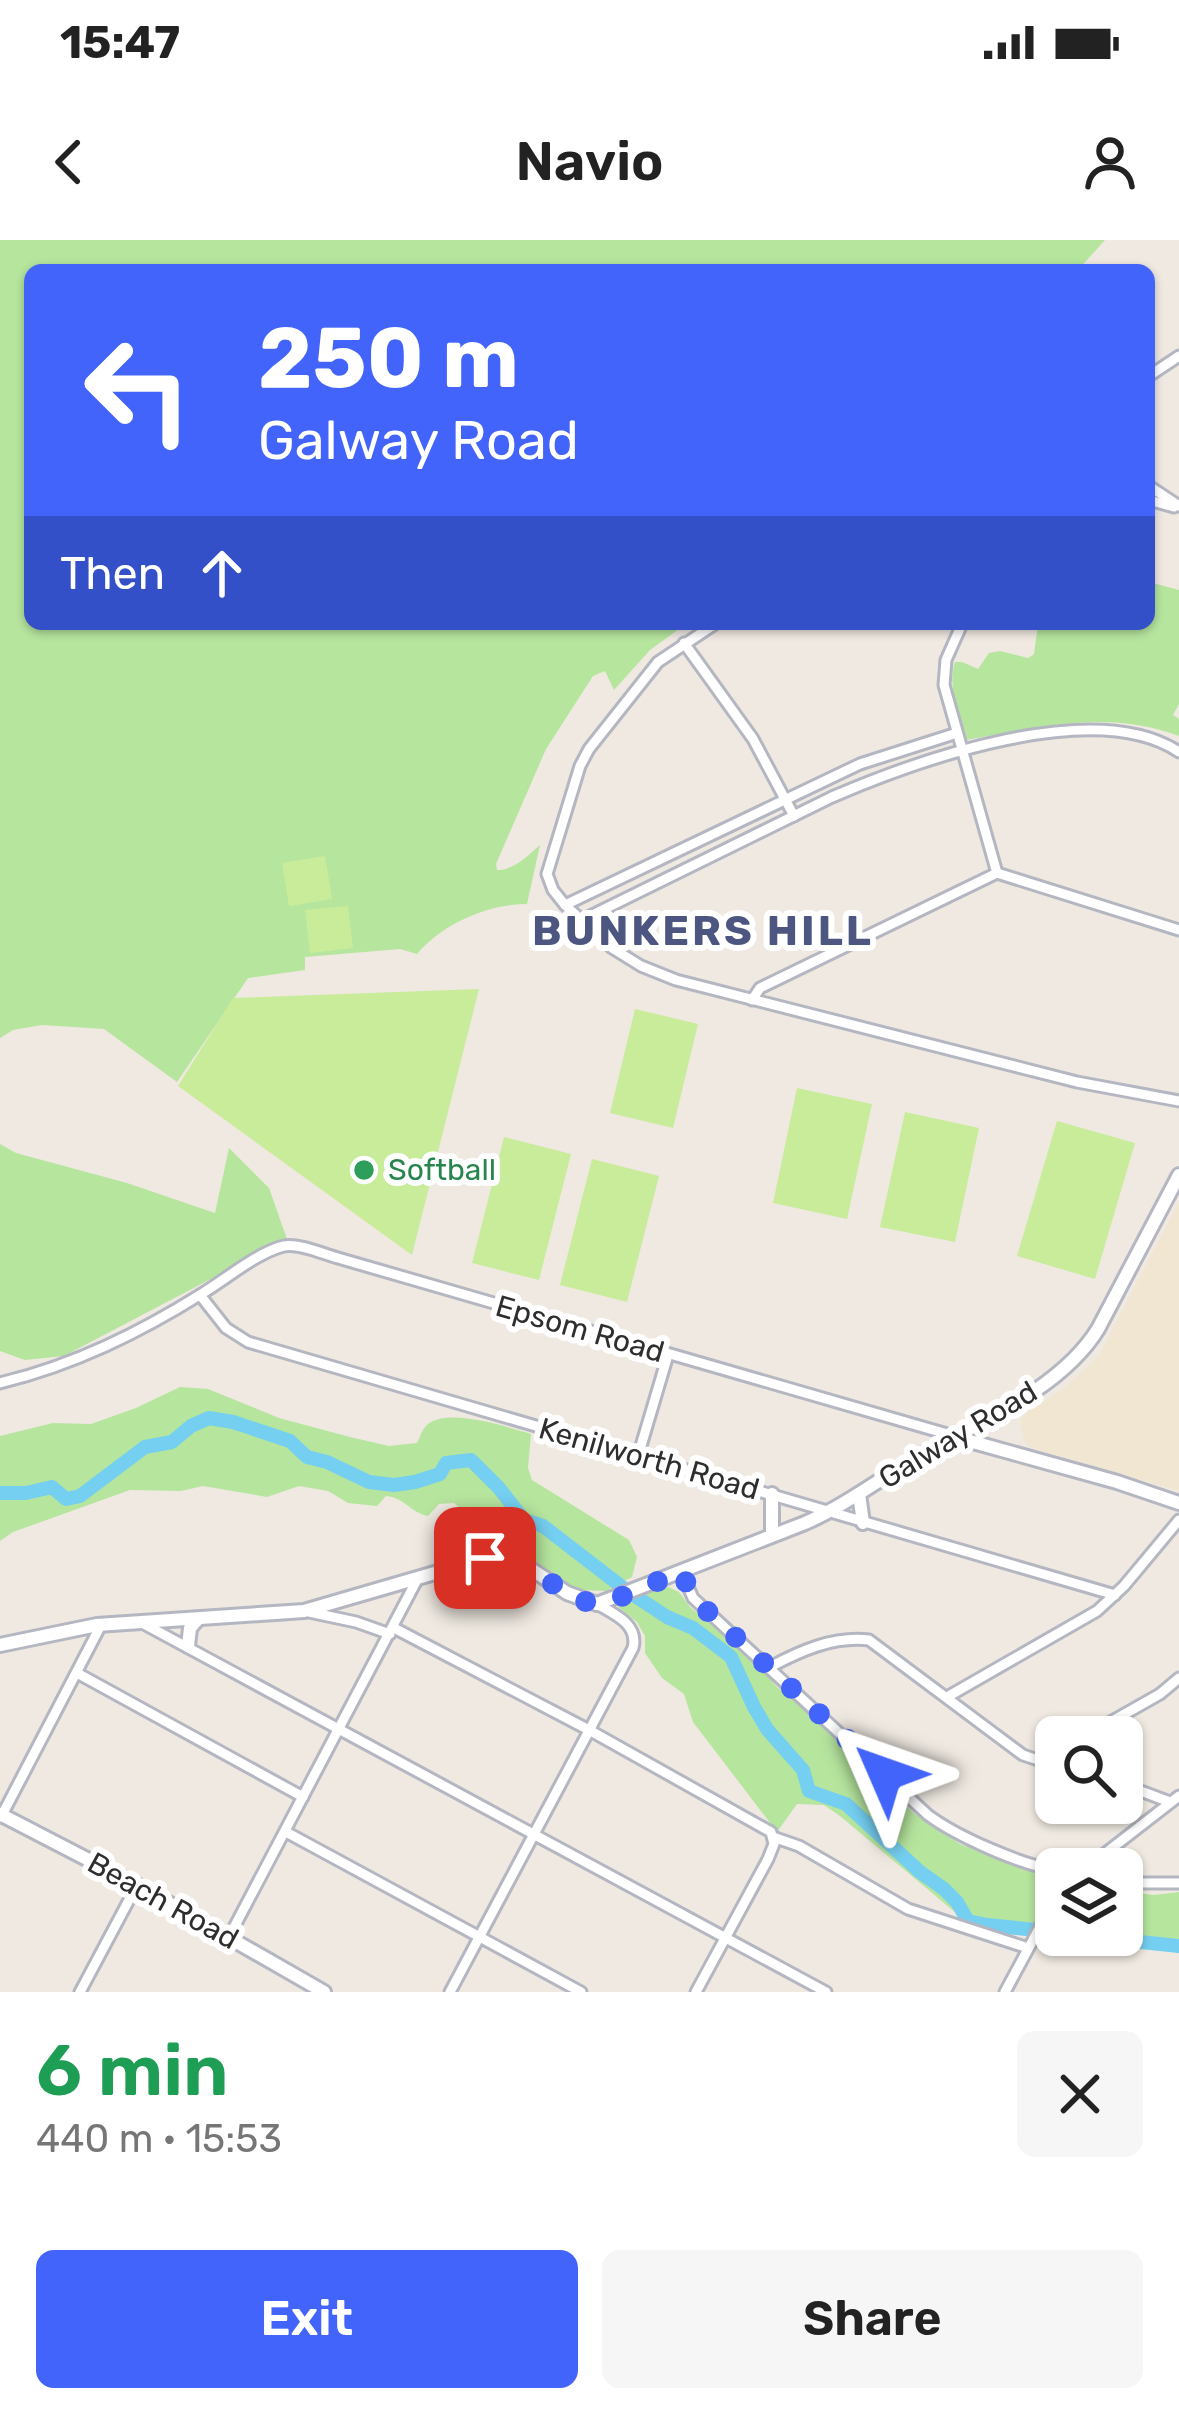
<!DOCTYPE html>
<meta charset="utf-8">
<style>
body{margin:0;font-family:Rubik,sans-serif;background:#f6f6f6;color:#222;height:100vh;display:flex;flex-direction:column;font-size:45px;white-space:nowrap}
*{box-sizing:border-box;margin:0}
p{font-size:39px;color:#767676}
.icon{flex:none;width:66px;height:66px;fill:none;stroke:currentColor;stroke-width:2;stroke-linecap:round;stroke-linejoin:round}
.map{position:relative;height:1752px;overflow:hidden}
.side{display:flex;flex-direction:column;background:#fff;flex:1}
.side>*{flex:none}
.top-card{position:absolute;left:24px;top:24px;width:1131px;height:366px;border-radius:18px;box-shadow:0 3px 9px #0004;background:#4264fb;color:#fff;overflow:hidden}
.controls{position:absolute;left:1035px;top:1476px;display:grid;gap:24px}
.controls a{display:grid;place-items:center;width:108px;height:108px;border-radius:18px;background:#fff;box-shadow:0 3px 9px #0004;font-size:60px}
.pin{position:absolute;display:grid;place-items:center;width:102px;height:102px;color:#fff;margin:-51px;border-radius:24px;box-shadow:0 6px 18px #0006}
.me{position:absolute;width:132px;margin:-66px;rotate:313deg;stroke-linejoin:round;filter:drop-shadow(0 0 9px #0008)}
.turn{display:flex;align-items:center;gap:42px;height:252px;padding:0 36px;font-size:54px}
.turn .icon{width:156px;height:156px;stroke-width:2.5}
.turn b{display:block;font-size:84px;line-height:102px}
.then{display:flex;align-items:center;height:114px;padding:0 36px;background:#0003;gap:24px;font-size:45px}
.round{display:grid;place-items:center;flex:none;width:126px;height:126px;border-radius:18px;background:#f6f6f6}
.headline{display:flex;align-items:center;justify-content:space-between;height:204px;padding:0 36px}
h1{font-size:72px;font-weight:600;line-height:90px;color:#1e9e55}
.primary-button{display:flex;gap:24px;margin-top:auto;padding:24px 36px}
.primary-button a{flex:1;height:138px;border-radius:18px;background:#4264fb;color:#fff;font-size:48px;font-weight:600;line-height:138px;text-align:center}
.primary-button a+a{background:#f6f6f6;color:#222}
.status{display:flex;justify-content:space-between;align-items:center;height:84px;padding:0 60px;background:#fff;direction:ltr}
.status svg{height:33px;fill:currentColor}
header{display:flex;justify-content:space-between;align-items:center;height:156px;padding:0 36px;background:#fff;font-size:54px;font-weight:600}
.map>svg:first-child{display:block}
.education{fill:#f0e6d1}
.green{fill:#b6e59e}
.pitch{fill:#c9ec9a}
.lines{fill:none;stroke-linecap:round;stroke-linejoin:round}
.river{stroke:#75cff0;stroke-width:14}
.street-casing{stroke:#b4b7c1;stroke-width:15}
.secondary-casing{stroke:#b4b7c1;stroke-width:18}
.street{stroke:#fff;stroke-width:9}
.secondary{stroke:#fff;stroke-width:12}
.route{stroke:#4264fb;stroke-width:21;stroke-dasharray:0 37.8}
.leisure-dot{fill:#2e9e5b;stroke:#fff;stroke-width:4.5}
.labels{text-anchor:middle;stroke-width:12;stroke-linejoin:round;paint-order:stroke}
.leisure-label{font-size:30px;fill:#27864d;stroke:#fff;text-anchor:start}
.street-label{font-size:30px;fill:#2e2e2e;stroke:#fff}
.district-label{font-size:42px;font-weight:bold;letter-spacing:3px;fill:#4d5680;stroke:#fff}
</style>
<div class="status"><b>15:47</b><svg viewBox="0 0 49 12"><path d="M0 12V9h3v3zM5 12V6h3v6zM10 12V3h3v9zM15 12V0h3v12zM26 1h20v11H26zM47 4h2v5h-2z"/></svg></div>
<header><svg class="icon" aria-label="back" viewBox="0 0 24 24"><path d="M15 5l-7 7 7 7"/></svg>Navio<svg class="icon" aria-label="person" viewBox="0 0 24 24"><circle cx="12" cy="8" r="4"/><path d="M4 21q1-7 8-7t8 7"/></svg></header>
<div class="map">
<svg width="1179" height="1752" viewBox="0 0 1179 1752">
<rect width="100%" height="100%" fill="#efe9e1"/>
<polygon class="education" points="1179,962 1179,1251 1029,1207 1023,1198 1021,1180 1026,1172 1063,1149 1099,1116"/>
<g class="green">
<path d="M0 0H1105L1078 30H30V384H686L650 410 614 450 605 431 593 436 546 509 496 624 497 630C515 630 527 616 540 605L527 664C487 664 442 684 417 714L400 709 305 717V730L248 738 177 842 104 789 42 785 13 790 0 798Z"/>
<path d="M1149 342 1179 350V464L1173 475 1179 479V496C1108 469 1038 487 966 500 959 474 947 448 955 422H962L978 429 989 413 1000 411 1028 418 1034 414 1038 384H1149Z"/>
<polygon points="0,904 16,913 127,943 215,973 229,908 269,948 287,999 64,1116 25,1120 0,1111"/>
<path d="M180 1147 208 1149 279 1178 350 1197 389 1206 417 1203C420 1197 422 1190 426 1186 445 1166 507 1187 531 1194L528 1228 532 1240 629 1300 637 1317 632 1337 606 1351 578 1350 472 1279 454 1263 439 1264 428 1276C409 1272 406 1258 386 1256L377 1266 348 1263 328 1251 299 1246 267 1257 203 1246 181 1251 130 1250 13 1292 0 1301V1196L53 1183 91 1184 136 1168Z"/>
<polygon points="668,1347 679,1352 690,1367 755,1422 776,1446 823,1485 865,1528 915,1574 960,1604 1056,1641 1055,1649 1029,1696 1001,1692 968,1683 840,1576 824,1565 797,1564 777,1592 693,1482 684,1454 662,1438 645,1413 645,1396 637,1382 618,1367 621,1360"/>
<polygon points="1122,1651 1154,1655 1179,1652 1179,1703 1111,1695 1122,1695"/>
</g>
<g class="pitch">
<polygon points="325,616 332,659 289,666 282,623"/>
<polygon points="348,666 353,708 310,713 305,670"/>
<polygon points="479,749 412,1015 178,846 233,758"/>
<polygon points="635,769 698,784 673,888 610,873"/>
<polygon points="797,848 872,864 847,979 773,963"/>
<polygon points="905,872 979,888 955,1002 880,987"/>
<polygon points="1057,881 1135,903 1095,1039 1017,1016"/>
<polygon points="504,897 571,914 539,1040 472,1023"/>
<polygon points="592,919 659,936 627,1062 560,1045"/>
</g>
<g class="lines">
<g class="river">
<polyline points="0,1253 26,1253 52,1247 66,1259 80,1256 145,1207 172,1202 191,1186 209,1178 233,1182 290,1201 307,1217 327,1222 369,1242 394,1245 415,1242 440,1234 446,1223 471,1220 499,1248 524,1280 543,1286 626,1350 667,1377 693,1388 731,1417 754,1467 767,1489 803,1530 809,1551 846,1564 920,1632 944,1649 957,1662 968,1681 987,1685 1056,1692"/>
<polyline points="1074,1695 1179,1706"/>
</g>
<defs>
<g id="street">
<polyline points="1149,136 1179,116"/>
<polyline points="1149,246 1179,266"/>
<polyline points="1149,260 1174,267"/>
<polyline points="715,384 658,422 589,509 580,526 547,634 553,650 565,665 612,708 641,726 676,740 1077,842 1179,861"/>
<polyline points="962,384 946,420 944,445 997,633"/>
<polyline points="684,403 753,499 794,576"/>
<polyline points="565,665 860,524 957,493"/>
<path d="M580 681 832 557C918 520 1095 456 1179 512"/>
<polyline points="752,760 760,748 997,633 1179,690"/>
<polyline points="200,1055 226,1088 248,1102 1115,1355"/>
<path d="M0 1143C74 1125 139 1093 203 1053 226 1039 258 1012 284 1006 299 1003 323 1014 338 1018L954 1196"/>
<polyline points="638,1216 668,1115"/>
<path d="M681 1331 693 1358 928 1575C956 1596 1021 1625 1056 1630"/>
<polyline points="309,1372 356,1382 390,1394"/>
<polyline points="144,1384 826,1752"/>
<polyline points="394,1388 589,1490 771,1592 774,1604 768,1619 696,1752"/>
<path d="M770 1427C800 1411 833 1396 869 1400L1023 1515 1056 1526"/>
<polyline points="77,1433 303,1557"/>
<polyline points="947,1457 1097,1371 1124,1346 1179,1280"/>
<polyline points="1084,1497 1160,1454 1179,1438"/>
<polyline points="1122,1544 1170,1562"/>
<polyline points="1,1577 101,1385"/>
<polyline points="286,1592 581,1752"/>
<polyline points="773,1597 799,1606 908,1669 1028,1708"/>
<polyline points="1085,1629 1179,1556"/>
<polyline points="1122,1643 1179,1643"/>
<polyline points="229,1697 418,1338"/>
<polyline points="80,1752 137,1645"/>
<path d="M450 1752 633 1408C639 1384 614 1374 597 1364"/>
<polyline points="1005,1752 1056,1657"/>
</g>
<g id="secondary">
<polyline points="955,1197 1117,1242 1179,1263"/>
<polyline points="772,1254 772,1295"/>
<polyline points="859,1254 863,1283"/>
<path d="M0 1405 97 1385 304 1371 500 1314 513 1317 567 1353 597 1364 805 1283C842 1267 874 1243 909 1222 971 1185 1059 1152 1098 1089L1179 935"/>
<polyline points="188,1406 190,1388 198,1379"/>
<polyline points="0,1574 137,1645 324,1752"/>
</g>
</defs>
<use href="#street" class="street-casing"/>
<use href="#secondary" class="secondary-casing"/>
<use href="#street" class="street"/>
<use href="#secondary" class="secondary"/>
</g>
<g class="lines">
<path class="route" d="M485 1318C528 1305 552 1359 594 1363 612 1364 662 1339 681 1331L693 1358 885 1534"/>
</g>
<circle class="leisure-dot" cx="364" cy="930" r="12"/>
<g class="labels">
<g class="leisure-label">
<text x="388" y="940">Softball</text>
</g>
<g class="street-label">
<text transform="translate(580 1089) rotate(16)" y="10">Epsom Road</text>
<text transform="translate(958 1195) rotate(-31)" y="10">Galway Road</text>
<text transform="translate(649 1219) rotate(16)" y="10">Kenilworth Road</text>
<text transform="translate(163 1661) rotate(29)" y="10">Beach Road</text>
</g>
<g class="district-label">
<text x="703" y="705">BUNKERS HILL</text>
</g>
</g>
</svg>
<div class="controls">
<a><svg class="icon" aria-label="search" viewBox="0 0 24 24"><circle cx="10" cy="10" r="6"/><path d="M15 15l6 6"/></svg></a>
<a><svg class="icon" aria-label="layers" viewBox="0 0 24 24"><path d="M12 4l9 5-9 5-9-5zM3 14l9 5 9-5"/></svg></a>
</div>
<div class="pin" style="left:485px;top:1318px;background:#d93025"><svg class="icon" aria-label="arrive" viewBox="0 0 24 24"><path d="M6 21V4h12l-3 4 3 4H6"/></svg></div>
<svg class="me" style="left:885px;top:1534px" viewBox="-20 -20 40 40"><path d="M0-17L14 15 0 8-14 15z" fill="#4264fb" stroke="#fff" stroke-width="4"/></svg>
<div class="top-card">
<div class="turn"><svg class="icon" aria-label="left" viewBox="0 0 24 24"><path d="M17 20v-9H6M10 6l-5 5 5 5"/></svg><div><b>250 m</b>Galway Road</div></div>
<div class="then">Then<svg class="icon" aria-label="ahead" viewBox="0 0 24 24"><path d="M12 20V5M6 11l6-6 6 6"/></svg></div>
</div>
</div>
<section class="side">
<div class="headline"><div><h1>6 min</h1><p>440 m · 15:53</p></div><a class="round"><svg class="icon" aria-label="close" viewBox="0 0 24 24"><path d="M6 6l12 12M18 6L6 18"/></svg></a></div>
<div class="primary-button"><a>Exit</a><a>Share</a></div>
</section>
